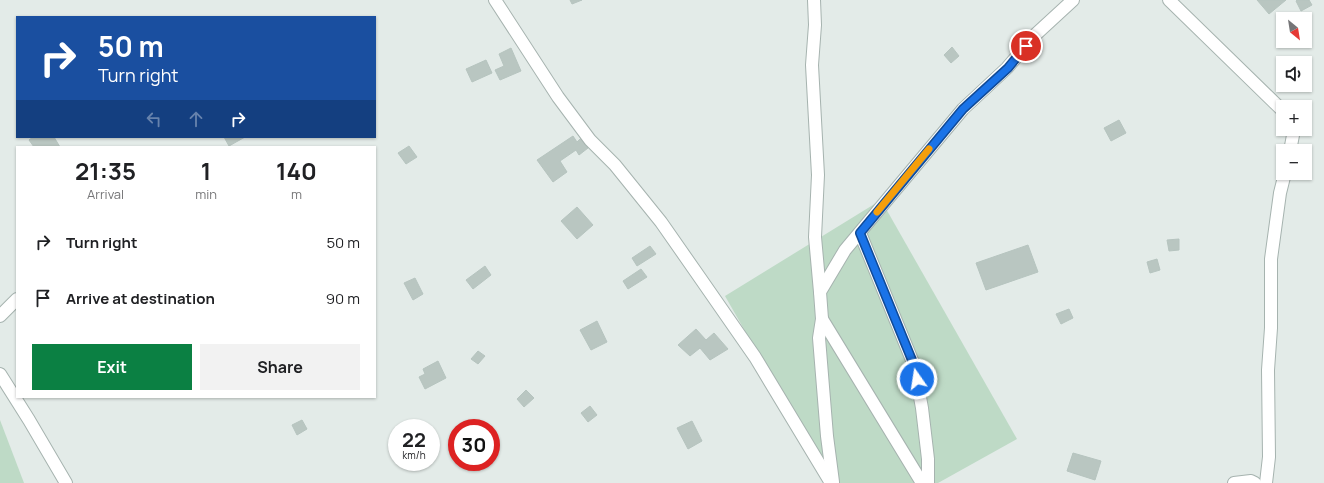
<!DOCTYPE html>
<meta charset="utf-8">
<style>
body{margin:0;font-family:Manrope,sans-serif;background:#f2f2f2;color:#202124;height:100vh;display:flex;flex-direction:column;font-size:15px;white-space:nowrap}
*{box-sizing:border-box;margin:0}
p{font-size:13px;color:#757577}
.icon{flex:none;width:22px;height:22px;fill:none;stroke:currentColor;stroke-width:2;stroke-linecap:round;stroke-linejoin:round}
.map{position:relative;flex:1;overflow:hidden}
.side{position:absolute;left:16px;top:146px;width:360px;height:252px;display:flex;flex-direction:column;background:#fff;border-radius:0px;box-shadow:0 1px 3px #0004}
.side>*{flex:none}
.hud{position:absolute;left:16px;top:16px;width:360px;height:122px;border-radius:0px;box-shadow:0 1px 3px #0004;background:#1a4fa0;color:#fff;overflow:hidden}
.needle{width:26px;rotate:150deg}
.buttons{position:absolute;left:1276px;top:12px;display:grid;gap:8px}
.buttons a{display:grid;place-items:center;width:36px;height:36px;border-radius:0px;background:#fff;box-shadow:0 1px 3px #0004;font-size:20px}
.speed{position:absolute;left:388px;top:419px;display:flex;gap:8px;font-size:20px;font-weight:700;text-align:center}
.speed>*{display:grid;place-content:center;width:52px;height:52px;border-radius:50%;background:#fff;box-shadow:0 1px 3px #0004;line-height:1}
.speed small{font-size:10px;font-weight:400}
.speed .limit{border:6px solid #d22;background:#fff;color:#111}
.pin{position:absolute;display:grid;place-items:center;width:34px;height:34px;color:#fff;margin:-17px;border:2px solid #fff;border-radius:50%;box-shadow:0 1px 4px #0007}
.me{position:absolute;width:44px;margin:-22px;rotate:347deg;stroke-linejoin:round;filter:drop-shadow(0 0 3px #0008)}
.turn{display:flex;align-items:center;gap:14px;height:84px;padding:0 16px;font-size:18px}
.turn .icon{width:52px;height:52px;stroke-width:2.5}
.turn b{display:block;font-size:28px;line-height:34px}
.lanes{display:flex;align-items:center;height:38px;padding:0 16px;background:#0003;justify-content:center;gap:20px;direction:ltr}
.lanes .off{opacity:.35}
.eta{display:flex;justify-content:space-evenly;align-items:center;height:68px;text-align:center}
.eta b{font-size:24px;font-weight:700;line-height:28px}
.button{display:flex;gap:8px;margin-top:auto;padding:8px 16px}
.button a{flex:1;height:46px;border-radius:0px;background:#0b8043;color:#fff;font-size:16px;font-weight:700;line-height:46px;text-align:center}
.button a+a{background:#f2f2f2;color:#202124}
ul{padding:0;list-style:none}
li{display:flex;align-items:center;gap:12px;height:56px;padding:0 16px}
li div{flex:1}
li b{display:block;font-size:15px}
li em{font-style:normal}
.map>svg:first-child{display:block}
.green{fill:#bedac6}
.building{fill:#b9c6c1;stroke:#b6c4bf}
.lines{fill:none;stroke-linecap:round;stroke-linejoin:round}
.minor-casing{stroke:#a6b3af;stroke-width:14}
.minor{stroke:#fff;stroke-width:12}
.route-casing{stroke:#114b97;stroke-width:10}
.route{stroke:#1a73e8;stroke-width:7}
.slow{stroke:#f59e0b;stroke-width:7}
</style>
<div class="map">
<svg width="1324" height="483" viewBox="0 0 1324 483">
<rect width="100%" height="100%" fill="#e3ebe8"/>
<g class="green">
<polygon points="881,200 1017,439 938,483 832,483 725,296"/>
<polygon points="0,420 24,483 0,483"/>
</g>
<g class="building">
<polygon points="570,0 582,0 572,4"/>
<polygon points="1257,0 1286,0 1269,14"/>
<polygon points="1297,0 1309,0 1312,5 1301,11 1296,1"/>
<polygon points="952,47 959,56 951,63 944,55"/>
<polygon points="511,48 521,71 500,80 495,70 504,66 499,54"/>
<polygon points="486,60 492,73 472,82 466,69"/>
<polygon points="1119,120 1126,133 1111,141 1104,128"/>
<polygon points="573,136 577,142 581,138 588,148 579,155 576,150 560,161 567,172 553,182 537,160"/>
<polygon points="33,137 54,137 60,147 34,147 29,140"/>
<polygon points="224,137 245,137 229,146"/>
<polygon points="409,146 417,157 406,164 398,153"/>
<polygon points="577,207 593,225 577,239 561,221"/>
<polygon points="1179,239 1179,250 1169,251 1167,240"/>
<polygon points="1028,245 1038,272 986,290 976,263"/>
<polygon points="650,246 656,254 637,266 632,258"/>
<polygon points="1157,259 1160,270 1150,273 1147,262"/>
<polygon points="485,266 491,275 473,289 466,280"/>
<polygon points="641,269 647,277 628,289 623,281"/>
<polygon points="415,278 423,294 413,300 404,283"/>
<polygon points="1069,309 1073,318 1061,324 1056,314"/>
<polygon points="597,321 607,342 591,350 580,330"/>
<polygon points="696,329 706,340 714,333 728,349 710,360 700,348 690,356 678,345"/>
<polygon points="478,351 485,356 478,364 471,359"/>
<polygon points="438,361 446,378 425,389 419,377 425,374 423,369"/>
<polygon points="526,390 534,398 524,407 517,399"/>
<polygon points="590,406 597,415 588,422 581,413"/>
<polygon points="302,420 307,429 297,435 292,425"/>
<polygon points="692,421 702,441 688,449 677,428"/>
<polygon points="1073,453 1101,461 1095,480 1067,471"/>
</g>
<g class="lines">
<defs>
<g id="minor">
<polyline points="495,0 558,97 590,140 615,165 661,222 698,275 755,357 831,483"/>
<polyline points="814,0 815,25 812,65 818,175 815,237 820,292"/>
<polyline points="1169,0 1283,111"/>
<polyline points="1290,151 1294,130 1293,129"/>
<polyline points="860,233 914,365 922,408 928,459 928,483"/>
<polyline points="0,316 17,299"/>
<polyline points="822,319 922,483"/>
<polyline points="0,374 29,420 66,483"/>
<polyline points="833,482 827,436 819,338 822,319 820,292 845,250 963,109 1007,68 1035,35 1073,0"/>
<polyline points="1234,483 1251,481 1255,483"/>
<polyline points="1266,483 1269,457 1268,370 1271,328 1271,259 1280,193 1285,173"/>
</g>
</defs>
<use href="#minor" class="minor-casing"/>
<use href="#minor" class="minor"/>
</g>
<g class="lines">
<defs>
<polyline id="route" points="917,379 914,365 860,233 963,109 1008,68 1026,46"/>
</defs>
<use href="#route" class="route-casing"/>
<use href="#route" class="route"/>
<polyline class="slow" points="877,212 929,149"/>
</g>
</svg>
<div class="buttons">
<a><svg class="needle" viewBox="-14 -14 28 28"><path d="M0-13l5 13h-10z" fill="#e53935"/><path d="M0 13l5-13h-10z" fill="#757577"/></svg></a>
<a><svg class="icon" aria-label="sound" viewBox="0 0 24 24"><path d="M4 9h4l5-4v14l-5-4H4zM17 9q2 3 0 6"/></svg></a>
<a>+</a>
<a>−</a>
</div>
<div class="speed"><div>22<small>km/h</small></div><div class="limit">30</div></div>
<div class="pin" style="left:1026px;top:46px;background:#d93025"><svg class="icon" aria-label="arrive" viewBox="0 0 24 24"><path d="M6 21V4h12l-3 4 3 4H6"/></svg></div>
<svg class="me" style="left:917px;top:379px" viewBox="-20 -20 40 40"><circle r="17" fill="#1a73e8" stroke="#fff" stroke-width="3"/><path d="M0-11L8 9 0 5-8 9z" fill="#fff"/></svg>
<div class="hud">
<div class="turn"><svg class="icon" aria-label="right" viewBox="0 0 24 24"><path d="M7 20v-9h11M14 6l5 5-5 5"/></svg><div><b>50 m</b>Turn right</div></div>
<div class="lanes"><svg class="icon off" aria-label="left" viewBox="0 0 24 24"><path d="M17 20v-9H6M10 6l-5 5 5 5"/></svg><svg class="icon off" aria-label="ahead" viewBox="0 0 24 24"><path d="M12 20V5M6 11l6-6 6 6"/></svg><svg class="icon" aria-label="right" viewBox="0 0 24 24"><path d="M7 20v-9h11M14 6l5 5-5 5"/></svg></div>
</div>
<section class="side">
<div class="eta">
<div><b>21:35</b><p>Arrival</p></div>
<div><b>1</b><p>min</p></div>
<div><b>140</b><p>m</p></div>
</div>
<ul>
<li><svg class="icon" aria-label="right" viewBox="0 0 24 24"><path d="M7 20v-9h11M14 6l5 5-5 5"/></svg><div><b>Turn right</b></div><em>50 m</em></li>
<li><svg class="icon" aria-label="arrive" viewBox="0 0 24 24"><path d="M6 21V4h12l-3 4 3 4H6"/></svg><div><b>Arrive at destination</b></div><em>90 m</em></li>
</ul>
<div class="button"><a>Exit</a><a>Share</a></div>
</section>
</div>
